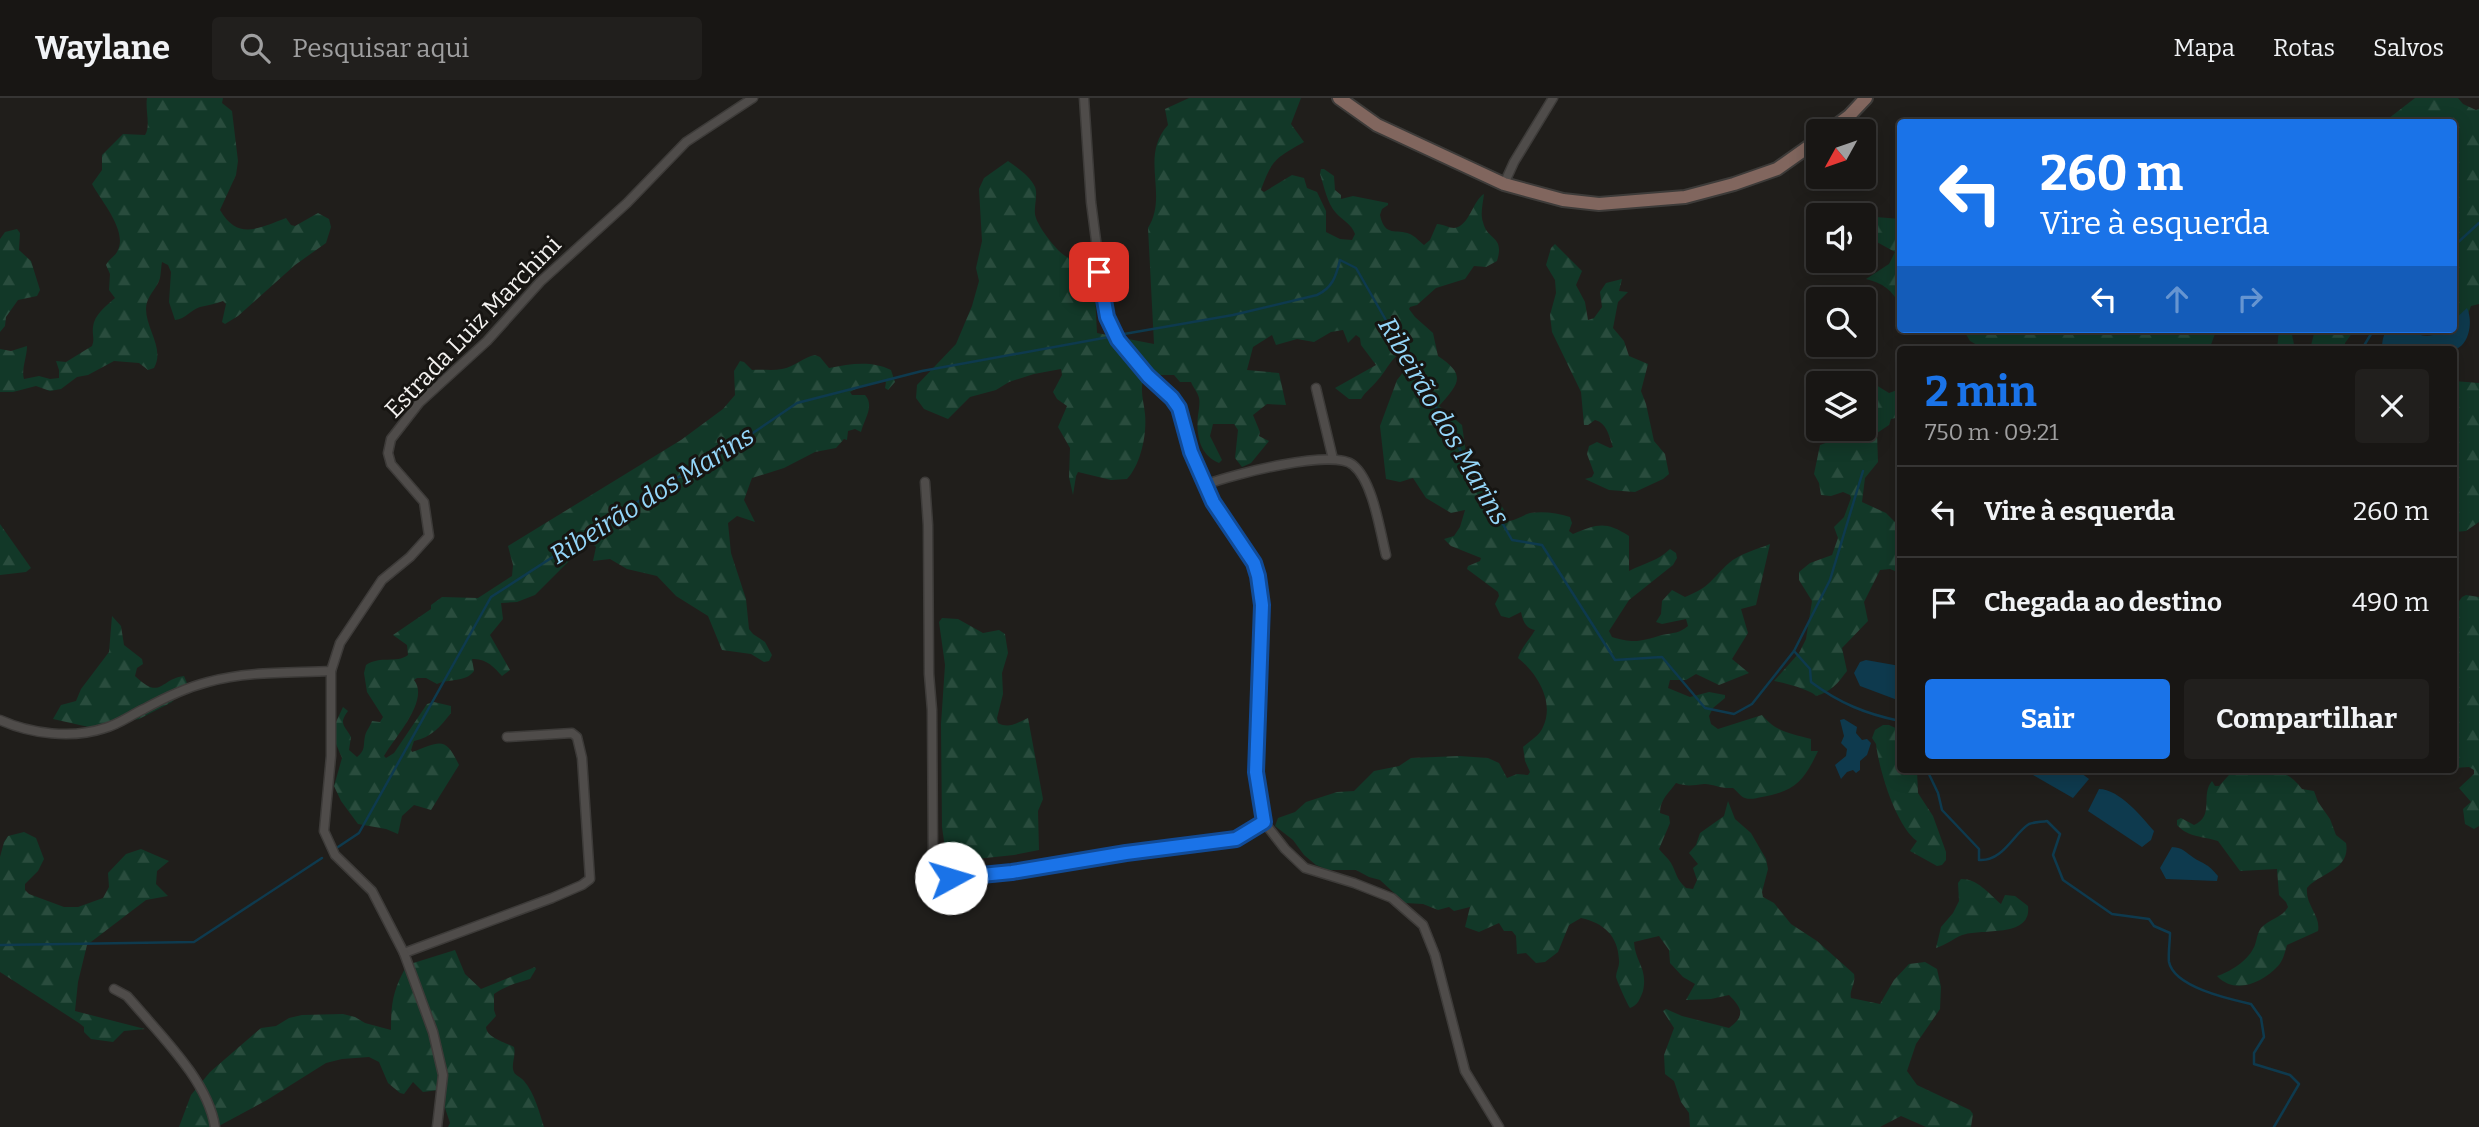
<!DOCTYPE html>
<html lang="pt">
<meta charset="utf-8">
<style>
body{margin:0;font-family:Bitter,serif;background:#211f1d;color:#f1f3f6;height:100vh;display:flex;flex-direction:column;font-size:26px;white-space:nowrap}
*{box-sizing:border-box;margin:0}
p{font-size:23px;color:#9f9fa0}
.icon{flex:none;width:38px;height:38px;fill:none;stroke:currentColor;stroke-width:2;stroke-linecap:round;stroke-linejoin:round}
.map{position:relative;flex:1;overflow:hidden}
.details{position:absolute;left:1897px;top:248px;width:560px;height:427px;display:flex;flex-direction:column;background:#181614;border-radius:7px;box-shadow:0 4px 18px #0003,0 0 0 2px #363534}
.details>*{flex:none}
.banner{position:absolute;left:1897px;top:21px;width:560px;height:214px;border-radius:7px;box-shadow:0 4px 18px #0003,0 0 0 2px #363534;background:#1a73e8;color:#fff;overflow:hidden}
.needle{width:46px;rotate:230deg}
.tools{position:absolute;left:1806px;top:21px;display:grid;gap:14px}
.tools a{display:grid;place-items:center;width:70px;height:70px;border-radius:7px;background:#181614;box-shadow:0 4px 18px #0003,0 0 0 2px #363534;font-size:35px}
.pin{position:absolute;display:grid;place-items:center;width:60px;height:60px;color:#fff;margin:-30px;border-radius:14px;box-shadow:0 4px 10px #0006}
.me{position:absolute;width:77px;margin:-38px;rotate:84deg;stroke-linejoin:round;filter:drop-shadow(0 0 5px #0008)}
.turn{display:flex;align-items:center;gap:24px;height:147px;padding:0 28px;font-size:32px}
.turn .icon{width:91px;height:91px;stroke-width:2.5}
.turn b{display:block;font-size:49px;line-height:60px}
.lanes{display:flex;align-items:center;height:66px;padding:0 28px;background:#0003;justify-content:center;gap:35px;direction:ltr}
.lanes .off{opacity:.35}
.round{display:grid;place-items:center;flex:none;width:74px;height:74px;border-radius:7px;background:#211f1d}
.overview{display:flex;align-items:center;justify-content:space-between;height:119px;padding:0 28px}
h1{font-size:42px;font-weight:700;line-height:52px;color:#1a73e8}
.button{display:flex;gap:14px;margin-top:auto;padding:14px 28px}
.button a{flex:1;height:80px;border-radius:7px;background:#1a73e8;color:#fff;font-size:28px;font-weight:700;line-height:80px;text-align:center}
.button a+a{background:#211f1d;color:#f1f3f6}
ul{padding:0;list-style:none}
li{display:flex;align-items:center;gap:21px;height:91px;padding:0 28px;border-top:2px solid #363534}
li div{flex:1}
li b{display:block;font-size:26px}
li em{font-style:normal}
header{display:flex;align-items:center;gap:42px;box-sizing:border-box;height:98px;padding:0 35px;background:#181614;border-bottom:2px solid #363534}
header strong{font-size:33px}
nav{display:flex;gap:38px;margin-inline-start:auto;font-size:24px}
.search{width:490px;height:63px;background:#211f1d;display:flex;align-items:center;gap:18px;box-sizing:border-box;padding:0 24px;border-radius:7px;color:#9f9fa0;font-size:26px}
.map>svg:first-child{display:block}
.forest{fill:url(#forest-firs)}
.water{fill:#0e3a4e}
.lines{fill:none;stroke-linecap:round;stroke-linejoin:round}
.stream{stroke:#0e3a4e;stroke-width:2.5}
.minor-casing{stroke:#3d3b39;stroke-width:11}
.secondary-casing{stroke:#3d3b39;stroke-width:16}
.minor{stroke:#4f4c4a;stroke-width:8}
.secondary{stroke:#81665e;stroke-width:12}
.route-casing{stroke:#114b97;stroke-width:18}
.route{stroke:#1a73e8;stroke-width:12}
.labels{text-anchor:middle;stroke-width:6;stroke-linejoin:round;paint-order:stroke}
.street-label{font-size:24px;fill:#f3f1ef;stroke:#171512}
.water-label{font-size:26px;font-style:italic;fill:#94d6f9;stroke:#171512}
</style>
<header>
<strong>Waylane</strong>
<div class="search"><svg class="icon" aria-label="search" viewBox="0 0 24 24"><circle cx="10" cy="10" r="6"/><path d="M15 15l6 6"/></svg>Pesquisar aqui</div>
<nav><a>Mapa</a><a>Rotas</a><a>Salvos</a></nav>
</header>
<div class="map">
<svg width="2479" height="1029" viewBox="0 0 2479 1029">
<defs>
<pattern id="forest-firs" width="22" height="20" patternUnits="userSpaceOnUse" patternTransform="scale(1.75)"><rect width="22" height="20" fill="#123828"/><path d="M5 1l3.5 6h-7zM16 11l3.5 6h-7z" fill="#294c3d"/></pattern>
</defs>
<rect width="100%" height="100%" fill="#201e1b"/>
<g class="forest">
<path d="M147 0H223L222 5 232 13 238 63 236 77 220 112C238 143 259 130 286 120L291 127 295 128 318 115 329 121 331 129 326 145 295 167 238 218 225 226 222 224 226 206 223 203C215 206 208 207 200 209 190 212 186 221 175 222L169 204 171 174 168 167 162 164C161 169 161 175 160 180 157 191 146 198 146 211 146 231 165 251 154 270L148 272 139 265 114 263 88 277 77 279 61 291 50 293 36 288 13 294H0V251L11 253 27 248C27 259 21 272 24 281L39 278 50 281 59 280V272L56 263 66 264 92 248C95 241 92 237 93 229 94 217 106 208 115 200L109 192 110 176 106 167C109 161 114 159 117 154 129 134 101 103 92 86L102 72V57L123 36 145 37C151 28 145 12 147 0Z"/>
<path d="M1189 0H1301L1291 26 1304 44C1276 60 1272 61 1261 92L1264 94 1292 77 1304 80 1307 90 1317 94 1326 113V134L1340 141 1352 142 1355 136C1351 125 1343 123 1336 115 1327 105 1324 88 1320 76L1321 71H1324L1334 78 1335 92 1341 97V101L1353 98 1388 105V107L1382 111 1380 117C1385 140 1396 130 1410 136 1415 138 1420 144 1424 147L1430 142 1437 126C1443 126 1449 130 1454 130 1469 129 1473 102 1484 96 1483 105 1480 116 1483 124 1487 143 1505 137 1497 163L1486 169 1474 168 1465 181 1436 190 1417 207 1410 209 1409 211 1415 219 1433 235 1438 258C1467 277 1459 286 1439 308L1462 327 1466 355 1488 388 1490 396 1503 410 1509 423C1517 422 1523 417 1530 415 1544 413 1557 415 1570 419L1572 425 1569 433 1573 436C1598 426 1605 423 1629 438V473C1644 465 1658 463 1670 451L1676 455 1677 460 1673 467 1629 502 1609 533 1612 539C1634 546 1642 543 1662 537 1673 535 1680 535 1688 528L1686 521 1662 526 1656 524 1661 516 1662 503 1672 492 1685 499C1712 488 1710 482 1729 465 1739 456 1758 451 1770 446L1756 507 1741 511 1748 535 1732 561 1749 575 1719 587 1696 576 1686 582H1670L1668 590 1690 599 1709 594 1725 597V600L1713 610 1709 618 1711 626 1718 631 1762 617C1776 634 1790 635 1811 641V653H1818C1804 683 1795 693 1762 699 1757 700 1750 702 1745 700 1741 699 1737 693 1733 690 1721 691 1710 685 1704 686 1693 687 1688 689 1676 685 1669 695 1660 701 1660 715L1669 718 1670 725 1659 751C1662 755 1668 760 1671 765 1677 776 1676 781 1686 790L1693 791 1697 782 1693 770 1698 766 1689 755 1696 747 1700 735 1724 718 1728 703 1735 721 1751 735 1766 761 1768 771 1762 794 1763 799 1774 805 1791 826 1817 843 1854 876C1856 886 1849 892 1851 900L1880 906 1894 882 1909 866 1925 864 1937 871 1941 889 1940 911 1916 946 1907 973 1917 987 1970 1012 1973 1016 1971 1029H1926L1901 1018 1880 1029H1690L1689 1015 1681 1004 1674 983 1665 976 1664 957 1674 930 1663 913 1666 911 1682 918 1729 930C1745 918 1743 911 1729 897L1711 901 1686 902 1695 886 1683 879 1670 865 1669 852 1659 838 1634 844C1635 864 1648 870 1643 893 1640 901 1638 907 1630 910 1627 906 1617 883 1616 879 1616 873 1620 868 1619 862 1618 838 1604 825 1581 820L1569 827 1558 854 1545 864 1536 865 1526 855 1517 856 1516 838 1512 833H1504L1499 825 1479 834 1465 829 1470 809 1454 813 1449 809 1438 812 1423 806 1405 805 1380 782 1369 779 1356 772H1328L1316 767 1304 757 1293 742 1275 728 1278 720 1295 714 1306 704 1337 694 1354 693 1374 673 1399 668 1411 660 1459 658 1488 660 1499 665 1507 680 1517 676 1528 677 1530 674 1525 663 1523 649C1530 643 1540 637 1543 629 1555 604 1537 575 1518 560 1522 548 1529 543 1535 532 1525 530 1523 523 1521 514L1509 520 1501 518 1495 506 1499 498 1498 494 1467 471 1468 468 1480 463 1481 460 1451 448 1444 441 1454 438 1460 429 1465 412 1451 415 1426 400 1413 380 1400 384 1386 381 1380 328 1397 282 1413 262 1405 251C1389 262 1388 271 1377 283 1371 290 1366 293 1361 301H1349L1335 290 1376 267 1361 247 1360 240 1356 237 1348 245 1343 232 1331 234 1314 244 1297 241 1276 247 1272 237 1253 249 1247 272 1279 275 1286 307 1267 306 1253 317 1260 334 1259 338 1269 343 1251 365 1242 369 1235 360 1238 332 1234 326H1213L1210 338 1222 362 1219 365C1199 357 1196 336 1198 317 1199 312 1200 304 1199 300 1198 295 1193 289 1191 284H1180L1174 277H1156L1143 282C1140 294 1144 305 1145 316 1147 336 1141 366 1127 381L1111 382 1078 374 1076 378 1073 397 1069 379 1070 350 1058 329 1067 308 1057 301 1053 294 1062 277 1061 271 1034 276 1009 284 996 292 970 299 948 321 924 311 916 300 917 287 956 246 972 208 979 183 976 170 982 143 979 91 984 80 1008 63C1018 70 1030 78 1035 89 1038 97 1034 108 1035 116 1036 127 1058 155 1067 159 1074 163 1087 163 1093 160L1097 235 1154 246 1148 130C1169 97 1139 59 1168 27L1165 11Z"/>
<polygon points="2415,0 2458,0 2463,6 2476,12 2479,11 2479,206 2471,208 2466,221 2454,228 2454,24 2384,24"/>
<path d="M1864 118 1900 121V207C1892 192 1883 185 1866 181L1889 166 1895 154 1864 137Z"/>
<polygon points="17,131 20,135 19,152 31,163 40,192 37,198 18,202 6,219 5,228 0,234 0,141 5,134"/>
<path d="M1555 146 1582 173 1576 187 1585 204 1588 222 1594 220 1602 209 1600 194 1606 185 1622 181 1619 193 1628 194 1618 204 1613 230 1624 243 1629 258 1648 266 1641 293 1646 306 1654 343 1665 356 1669 376 1663 381 1635 394 1609 392 1585 381 1592 379 1594 375 1587 356 1589 348 1597 344 1610 350 1613 349C1609 338 1607 325 1595 322L1588 327H1584L1581 294 1552 234 1550 217 1556 195 1555 182 1546 167 1551 150Z"/>
<polygon points="1963,231 2216,231 2216,233 2209,252 1974,252 1979,248 1970,243"/>
<polygon points="2279,231 2291,231 2295,252 2277,252"/>
<polygon points="2315,231 2355,231 2345,245 2345,252 2310,252"/>
<path d="M815 257 820 259 829 270C850 266 871 262 891 272L895 284 888 292 885 290 886 284 883 282C871 287 861 287 850 294L852 297H865C875 308 864 321 861 334L855 331 848 333 847 342 844 341 836 350 815 354 784 370 752 380 744 402 755 424 737 418 728 425 731 455 746 501 749 531 753 536 765 544 772 557 769 563 764 564 751 556 722 552 708 518 676 498 657 478 627 471 610 461 593 463 596 449 589 442 583 439 576 443 570 462 535 497 517 504 501 505 503 521 490 537 510 572 502 578C494 569 486 560 472 561L474 573C465 585 450 580 437 586L426 580H417L414 582C430 602 395 639 384 658L386 660 394 655 427 606 434 604 451 608V615C440 629 432 639 414 643L411 652 412 654C440 644 445 637 459 667L431 712 414 707 402 718 398 736 386 731 358 726 341 703 334 688 342 660 336 646V624L343 609 348 613C338 626 345 628 351 639L349 652 357 659C366 652 363 647 365 638 366 633 371 627 372 623L380 624 383 619 367 594 364 575 366 567C381 557 396 566 408 557L407 547 393 537 431 511V507L442 499 478 500 512 478 513 467 508 448 681 342 723 311 735 297 734 273 740 263 744 264 752 272C762 271 772 273 782 271 794 269 804 259 815 257Z"/>
<polygon points="2454,283 2479,285 2479,424 2466,433 2455,434"/>
<path d="M1876 287 1889 295 1900 291V319L1891 321 1889 327 1877 335 1878 364 1865 380 1862 404 1886 415 1895 424 1900 425V475L1890 471 1880 472 1864 504 1868 523 1842 550 1847 573C1838 585 1831 594 1816 598 1809 591 1784 585 1774 583L1799 555 1806 541 1812 503 1799 482V474L1810 465 1832 457 1838 440 1834 429 1844 419 1851 400 1850 397 1843 394 1831 398 1821 397 1819 385 1814 376 1820 347 1834 342 1840 331H1864V291Z"/>
<polygon points="0,426 31,470 26,474 0,477"/>
<polygon points="2466,497 2479,499 2479,728 2474,731 2465,726 2463,711 2471,704 2459,690 2474,676 2474,672 2469,669 2454,670 2454,510 2462,499"/>
<path d="M112 518 121 528 124 547 142 561 143 566 137 570 135 578C161 603 160 581 184 578L187 585 172 604 139 621 93 630 53 621 61 607 76 603 81 591 109 554Z"/>
<path d="M942 520 958 521 983 535 999 532 1005 536 1008 555 1002 575 1003 596 997 620 998 625C1009 631 1017 625 1028 620L1043 701 1038 713 1039 752 1014 757 947 764 942 729 941 626 945 567 939 524Z"/>
<path d="M1883 627H1889L1900 632V672H1917L1918 695 1933 718 1946 754V762L1942 767 1937 768 1910 753 1917 743C1896 728 1879 672 1876 646L1872 640 1875 632Z"/>
<path d="M2228 672C2258 672 2282 664 2302 691L2314 693 2318 704 2330 721 2336 737 2346 745C2351 772 2319 775 2307 790 2305 807 2321 817 2318 833L2287 847C2285 854 2283 863 2278 868 2262 885 2235 897 2217 878 2230 874 2247 863 2253 851 2257 845 2256 837 2261 830 2269 821 2282 820 2288 809L2286 804 2279 797 2277 771 2240 773 2218 743C2203 738 2189 740 2177 727V722L2181 720 2194 727C2215 718 2200 697 2212 683L2215 688H2219L2229 677Z"/>
<polygon points="24,734 36,740 44,761 38,773 25,786 25,792 29,796 64,809 78,809 103,800 109,789 108,775 126,756 141,751 169,763 157,773 156,786 168,798 146,802 87,847 78,884 75,913 145,931 124,933 113,944 91,941 84,934 84,929 79,925 0,874 0,759 4,744 8,738"/>
<path d="M1961 781C1978 781 1988 795 2001 806L2005 797 2015 798 2028 808C2032 839 1986 831 1966 836 1956 838 1947 847 1936 850L1941 829 1953 815 1959 803 1958 785Z"/>
<path d="M455 852 465 876 481 891 535 869 536 871 530 881C519 884 503 889 494 896V912L496 918 486 929C486 939 504 944 514 949 516 957 512 964 513 971 514 978 520 978 524 983 535 996 539 1014 544 1029H448L450 1025 439 992 423 994 413 984 404 996 400 995 388 985 379 964 369 959 342 961 326 965 267 1002 217 1029H179L191 997 210 974 261 930 276 928 289 920 302 917 343 916 355 919 365 925 391 932C391 904 393 892 407 867Z"/>
</g>
<g class="water">
<path d="M2467 210C2473 223 2470 247 2454 252 2442 255 2397 252 2382 252 2382 210 2412 243 2433 237 2443 234 2440 231 2454 231V222Z"/>
<polygon points="1866,562 1900,568 1900,603 1860,588 1854,575 1860,564"/>
<polygon points="1844,621 1857,629 1856,635 1862,642 1867,641 1871,645 1867,657 1860,663 1860,672 1856,675 1853,672 1847,674 1841,681 1835,667 1846,658 1847,651 1841,645 1844,638 1840,622"/>
<polygon points="2033,672 2077,672 2089,681 2073,700 2033,677"/>
<path d="M2099 691C2119 691 2142 719 2154 733L2151 742 2142 749 2088 713Z"/>
<path d="M2172 749C2184 750 2185 754 2194 760 2207 768 2207 765 2218 778L2217 783 2166 781 2160 770Z"/>
</g>
<g class="lines">
<g class="stream">
<polyline points="2454,148 2479,125"/>
<path d="M1124 236 1233 217 1317 197C1332 190 1336 179 1340 162L1356 170 1512 442 1542 447 1615 562 1662 559 1705 610 1734 616 1752 606 1794 553 1830 482 1863 373"/>
<polyline points="2365,252 2365,246 2374,231"/>
<path d="M1794 553 1810 571 1811 584C1839 605 1866 616 1900 623"/>
<path d="M1927 672 1938 695 1942 712 1979 751V762C2003 764 2014 735 2029 726 2034 724 2042 724 2047 723L2060 736 2053 757 2063 782 2112 816 2149 821 2154 828 2170 835C2170 844 2168 855 2169 864 2174 889 2229 901 2251 906L2261 920 2264 939 2254 955V966L2290 977 2299 986 2274 1029"/>
<polyline points="335,751 359,735 491,499 656,392 741,343 797,305 922,273 1109,239"/>
<polyline points="0,847 194,844 322,760"/>
</g>
<defs>
<g id="minor">
<polyline points="1084,0 1091,104 1106,219 1118,242 1136,265 1179,310 1191,354 1213,404 1253,465 1258,478 1262,507 1256,674 1264,724 1285,751 1305,770 1354,785 1392,800 1423,827 1435,857 1465,973 1499,1029"/>
<polyline points="1504,86 1514,64 1553,0"/>
<polyline points="1316,290 1333,361"/>
<polyline points="925,384 928,427 929,576 932,612 933,758 939,778 952,780 1012,774 1126,755 1236,741 1264,724"/>
<path d="M1207 386C1232 377 1333 350 1353 367 1373 383 1380 433 1386 457"/>
<path d="M0 622C31 636 72 641 105 630 119 626 131 617 144 611 164 600 185 590 208 584 248 573 290 575 331 573"/>
<polyline points="404,855 552,800 582,787 590,781 582,660 577,639 572,635 507,639"/>
<path d="M114 891 127 898 135 907C164 941 208 984 215 1029"/>
<polyline points="437,1029 443,977 433,934 404,855 372,793 335,757 324,733 331,658 331,573 340,545 382,482 410,459 429,438 424,404 391,366 388,355 391,341 419,305 487,243 540,184 627,105 686,44 753,0"/>
</g>
<g id="secondary">
<polyline points="1339,0 1377,27 1504,86 1563,102 1599,106 1685,99 1734,86 1777,71 1818,42"/>
<polyline points="1829,33 1849,18 1866,0"/>
</g>
</defs>
<use href="#minor" class="minor-casing"/>
<use href="#secondary" class="secondary-casing"/>
<use href="#minor" class="minor"/>
<use href="#secondary" class="secondary"/>
</g>
<g class="lines">
<defs>
<polyline id="route" points="951,780 1012,774 1126,755 1236,741 1264,724 1256,674 1262,507 1258,478 1254,465 1213,404 1191,354 1179,310 1172,300 1148,278 1118,242 1107,219 1099,174"/>
</defs>
<use href="#route" class="route-casing"/>
<use href="#route" class="route"/>
</g>
<g class="labels">
<g class="street-label">
<text transform="translate(473 229) rotate(-46)" y="8">Estrada Luiz Marchini</text>
</g>
<g class="water-label">
<text transform="translate(1444 323) rotate(60)" y="9">Ribeirão dos Marins</text>
<text transform="translate(652 397) rotate(-32)" y="9">Ribeirão dos Marins</text>
</g>
</g>
</svg>
<div class="tools">
<a><svg class="needle" viewBox="-14 -14 28 28"><path d="M0-13l5 13h-10z" fill="#e53935"/><path d="M0 13l5-13h-10z" fill="#9f9fa0"/></svg></a>
<a><svg class="icon" aria-label="sound" viewBox="0 0 24 24"><path d="M4 9h4l5-4v14l-5-4H4zM17 9q2 3 0 6"/></svg></a>
<a><svg class="icon" aria-label="search" viewBox="0 0 24 24"><circle cx="10" cy="10" r="6"/><path d="M15 15l6 6"/></svg></a>
<a><svg class="icon" aria-label="layers" viewBox="0 0 24 24"><path d="M12 4l9 5-9 5-9-5zM3 14l9 5 9-5"/></svg></a>
</div>
<div class="pin" style="left:1099px;top:174px;background:#d93025"><svg class="icon" aria-label="arrive" viewBox="0 0 24 24"><path d="M6 21V4h12l-3 4 3 4H6"/></svg></div>
<svg class="me" style="left:951px;top:780px" viewBox="-20 -20 40 40"><circle r="19" fill="#fff"/><path d="M0-13L10 11 0 6-10 11z" fill="#1a73e8"/></svg>
<div class="banner">
<div class="turn"><svg class="icon" aria-label="left" viewBox="0 0 24 24"><path d="M17 20v-9H6M10 6l-5 5 5 5"/></svg><div><b>260 m</b>Vire à esquerda</div></div>
<div class="lanes"><svg class="icon" aria-label="left" viewBox="0 0 24 24"><path d="M17 20v-9H6M10 6l-5 5 5 5"/></svg><svg class="icon off" aria-label="ahead" viewBox="0 0 24 24"><path d="M12 20V5M6 11l6-6 6 6"/></svg><svg class="icon off" aria-label="right" viewBox="0 0 24 24"><path d="M7 20v-9h11M14 6l5 5-5 5"/></svg></div>
</div>
<section class="details">
<div class="overview"><div><h1>2 min</h1><p>750 m · 09:21</p></div><a class="round"><svg class="icon" aria-label="close" viewBox="0 0 24 24"><path d="M6 6l12 12M18 6L6 18"/></svg></a></div>
<ul>
<li><svg class="icon" aria-label="left" viewBox="0 0 24 24"><path d="M17 20v-9H6M10 6l-5 5 5 5"/></svg><div><b>Vire à esquerda</b></div><em>260 m</em></li>
<li><svg class="icon" aria-label="arrive" viewBox="0 0 24 24"><path d="M6 21V4h12l-3 4 3 4H6"/></svg><div><b>Chegada ao destino</b></div><em>490 m</em></li>
</ul>
<div class="button"><a>Sair</a><a>Compartilhar</a></div>
</section>
</div>
